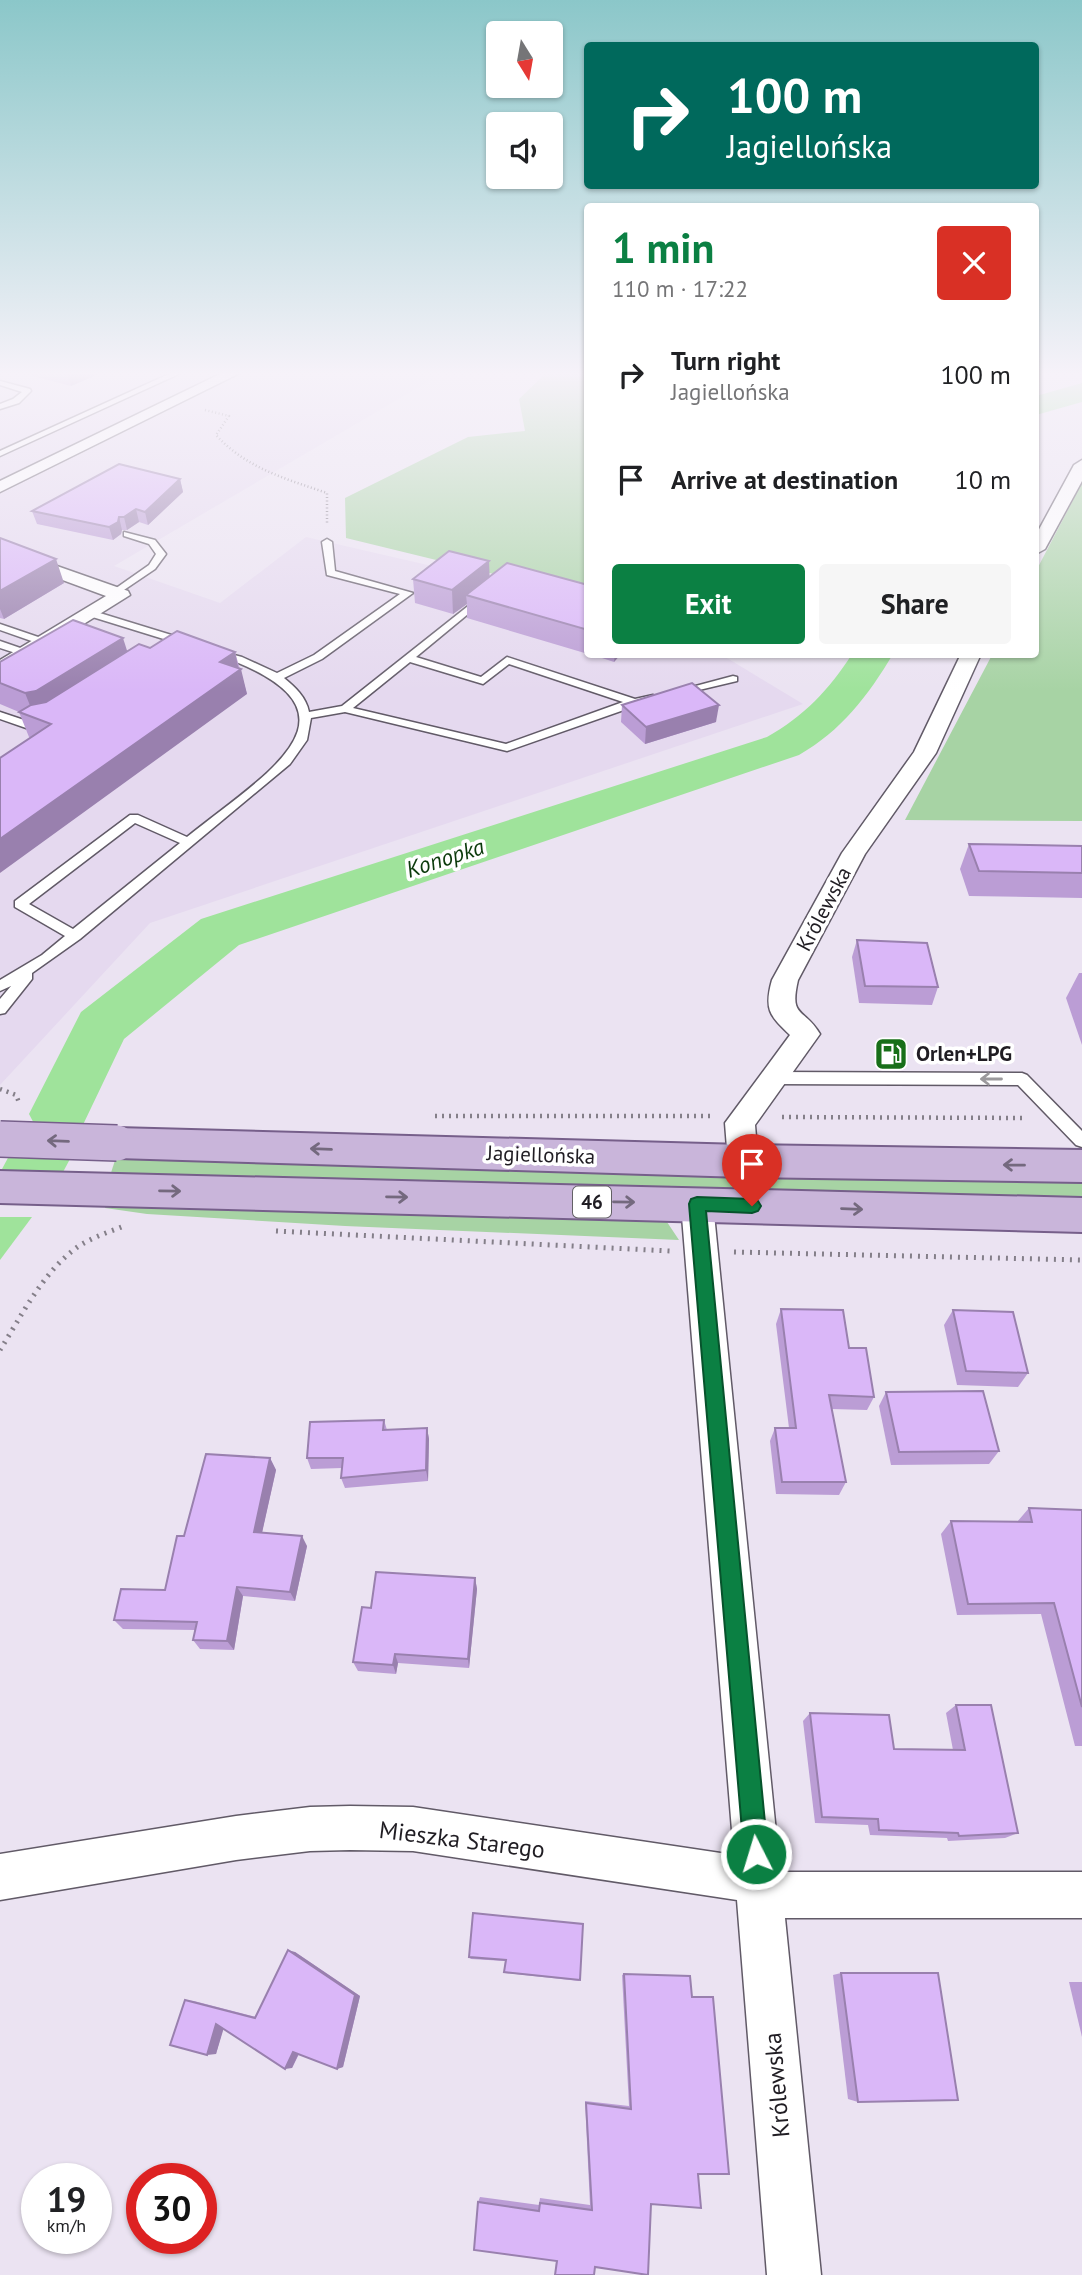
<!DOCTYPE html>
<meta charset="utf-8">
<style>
body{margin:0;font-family:"PT Sans",sans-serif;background:#f6f6f6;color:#202124;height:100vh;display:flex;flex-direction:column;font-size:26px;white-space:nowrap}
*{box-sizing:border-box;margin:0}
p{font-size:23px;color:#757577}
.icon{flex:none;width:38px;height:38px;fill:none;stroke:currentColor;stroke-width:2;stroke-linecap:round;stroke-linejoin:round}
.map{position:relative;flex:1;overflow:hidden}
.sheet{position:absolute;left:584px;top:203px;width:455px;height:455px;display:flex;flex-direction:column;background:#fff;border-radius:7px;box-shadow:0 2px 5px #0004}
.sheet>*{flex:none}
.hud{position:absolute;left:584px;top:42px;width:455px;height:147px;border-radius:7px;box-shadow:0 2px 5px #0004;background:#00695c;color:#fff;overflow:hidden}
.needle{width:46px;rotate:169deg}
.controls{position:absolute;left:486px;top:21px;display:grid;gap:14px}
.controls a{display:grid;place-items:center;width:77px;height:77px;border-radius:7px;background:#fff;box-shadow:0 2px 5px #0004;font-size:35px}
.speed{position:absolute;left:21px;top:2163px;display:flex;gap:14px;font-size:35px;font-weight:700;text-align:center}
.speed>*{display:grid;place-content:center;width:91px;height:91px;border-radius:50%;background:#fff;box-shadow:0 2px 5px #0004;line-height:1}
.speed small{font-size:18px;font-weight:400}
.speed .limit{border:10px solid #d22;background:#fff;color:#111}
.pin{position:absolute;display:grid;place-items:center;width:60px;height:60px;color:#fff;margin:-72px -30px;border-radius:50% 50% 50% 0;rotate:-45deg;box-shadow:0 0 7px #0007}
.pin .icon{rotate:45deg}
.me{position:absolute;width:77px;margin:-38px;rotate:355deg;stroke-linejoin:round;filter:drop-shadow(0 0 5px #0008)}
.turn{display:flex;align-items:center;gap:24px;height:147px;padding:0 28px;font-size:32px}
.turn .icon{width:91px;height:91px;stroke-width:2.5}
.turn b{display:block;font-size:49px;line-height:60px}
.round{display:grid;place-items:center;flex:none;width:74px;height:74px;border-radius:7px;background:#f6f6f6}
.overview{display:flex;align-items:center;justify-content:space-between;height:119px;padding:0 28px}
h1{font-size:42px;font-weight:700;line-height:52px;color:#0b8043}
.primary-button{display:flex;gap:14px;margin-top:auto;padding:14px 28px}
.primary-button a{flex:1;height:80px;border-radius:7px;background:#0b8043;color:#fff;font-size:28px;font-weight:700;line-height:80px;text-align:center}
.primary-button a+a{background:#f6f6f6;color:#202124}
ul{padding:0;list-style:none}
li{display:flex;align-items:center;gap:21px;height:105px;padding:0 28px}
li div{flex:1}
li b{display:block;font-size:26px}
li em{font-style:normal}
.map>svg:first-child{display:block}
.built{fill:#e5d9ef}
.green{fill:#a7d3a4}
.water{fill:#9fe39b}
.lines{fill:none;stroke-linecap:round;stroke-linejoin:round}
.river{fill:#9fe39b;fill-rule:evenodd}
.service-casing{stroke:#615a67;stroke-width:3}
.minor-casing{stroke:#615a67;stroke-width:3}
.primary-casing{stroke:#765f8a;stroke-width:4}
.path-far2{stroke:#847f89;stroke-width:2.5;stroke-dasharray:1 2.5;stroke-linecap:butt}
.path-far1{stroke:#847f89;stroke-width:4.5;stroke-dasharray:2 5;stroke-linecap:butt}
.path{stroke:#847f89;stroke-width:5;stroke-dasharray:2 6;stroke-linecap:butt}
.service{fill:#fff;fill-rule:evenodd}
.minor{fill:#fff;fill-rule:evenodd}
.primary{fill:#c9b5da;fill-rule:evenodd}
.primary-bridge-casing{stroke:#765f8a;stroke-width:38;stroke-linecap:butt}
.primary-bridge{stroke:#c9b5da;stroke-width:35}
.wall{fill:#bb9dd5}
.shaded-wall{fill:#9980ae}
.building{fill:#dab7f8;stroke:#9980ae;stroke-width:2}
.oneway{stroke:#9b999c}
.oneway2{stroke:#74697e}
.route{fill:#0b8043;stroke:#07532c;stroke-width:2}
.labels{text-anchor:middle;stroke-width:7;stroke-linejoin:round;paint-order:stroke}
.shield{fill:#fff;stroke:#636165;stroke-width:2}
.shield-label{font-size:19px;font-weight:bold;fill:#201d23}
.street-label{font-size:21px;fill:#201d23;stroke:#fff}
.poi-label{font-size:21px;font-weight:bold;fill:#201d23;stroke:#fff;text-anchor:start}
.water-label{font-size:23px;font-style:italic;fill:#0c3b0c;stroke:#fff}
.near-street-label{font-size:24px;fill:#201d23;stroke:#fff}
</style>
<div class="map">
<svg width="1082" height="2275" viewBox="0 0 1082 2275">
<rect width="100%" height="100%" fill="#ebe3f2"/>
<polygon class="built" points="0,373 443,373 114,566 220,603 306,537 588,602 588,654 722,655 803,704 150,923 0,1085"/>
<g class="green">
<polygon points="546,373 588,373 588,597 346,538 345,498 468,437 525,431 519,399"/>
<polygon points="1082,483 1082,821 905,820 992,655 1036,654 1036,571"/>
<polygon points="116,1157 1082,1180 1082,1199 110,1176"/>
<polygon points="106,1204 148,1208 648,1219 667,1222 679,1240 345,1226 147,1214 105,1208"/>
</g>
<polygon class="water" points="0,1217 32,1217 0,1260"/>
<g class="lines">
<g class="river">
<polygon points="1082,383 1082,402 1036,415 1036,396"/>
<path d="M852 654H893C868 696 841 731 799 755L239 945 124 1039 80 1131 59 1137 38 1131 29 1114 81 1012 201 919 767 737C804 716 829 690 852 654Z"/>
<polygon points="39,1134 61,1141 70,1159 55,1187 33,1194 11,1187 2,1169 17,1141"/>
</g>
<defs>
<g id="service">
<polygon points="171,373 181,373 0,456 0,451"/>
<polygon points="0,381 30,389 31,391 19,403 0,409 0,404 13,399 22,392 0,385"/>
<polygon points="124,532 155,540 166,554 155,569 115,596 112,595 112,591 149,565 156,554 149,544 124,536"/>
<path d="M327 539 332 542 335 571 413 593 322 659 284 678C295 687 306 697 309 712L342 706 482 595 485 596V600L416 657 481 677 507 657 635 699 653 695 658 698 507 751 345 712 311 718 307 740 290 764 80 939 32 973V979L5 1013 0 1014V999L11 986 0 991V980L42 955 65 936 15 907V901L130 815H138L187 837C266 773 380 711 215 654V650L242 657 277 673 314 655 400 594 327 575 322 542ZM410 662 483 684 509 664 623 702 506 744 353 708ZM135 823 180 843 73 929 29 904Z"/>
<polygon points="90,610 191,641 192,643 183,645 86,615 85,613"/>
<polygon points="0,624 47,640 48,642 43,645 0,630"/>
<polygon points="0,641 29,651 30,653 25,656 0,648"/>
<polygon points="733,676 737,677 737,681 678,695 673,692"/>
<polygon points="0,712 30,722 43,720 49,723 29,729 0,719"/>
<polygon points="773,1072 1022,1073 1027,1075 1082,1131 1082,1147 1076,1145 1018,1085 773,1084 765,1078"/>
</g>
<g id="minor">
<polygon points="222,373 240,373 0,492 0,481"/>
<polygon points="1082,460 1082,481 1045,549 1036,554 1036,535 1074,465"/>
<polygon points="0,546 128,591 130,595 7,672 0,674 0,660 106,596 0,557"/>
<path d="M961 654H981L936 753 865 854 798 980C789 1019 804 1007 820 1034L755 1125 758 1161 754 1170 743 1173 732 1170 728 1161 725 1123 790 1035C769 1015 764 1009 772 980L842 853 914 752Z"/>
<polygon points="697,1191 708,1195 713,1204 780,1872 1082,1872 1082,1918 785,1918 821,2275 767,2275 737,1900 413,1851 350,1850 310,1851 236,1860 0,1900 0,1854 236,1816 310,1807 350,1806 413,1807 734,1855 681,1204 686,1195"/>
</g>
<g id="primary">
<polygon points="117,1128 743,1145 1082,1150 1082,1182 743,1177 117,1158 103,1154 98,1143 103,1132"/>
<polygon points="0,1171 1082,1198 1082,1232 0,1203"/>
</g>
</defs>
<use href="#service" class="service-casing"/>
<use href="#minor" class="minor-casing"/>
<use href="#primary" class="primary-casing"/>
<path class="path-far2" d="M205 410 229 416 216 435C246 468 286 479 327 493V524"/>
<g class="path-far1">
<polyline points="0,1089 16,1095 20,1105"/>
<polyline points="435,1116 710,1116"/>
<polyline points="782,1117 1025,1118"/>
</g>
<g class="path">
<polyline points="276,1231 670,1251"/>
<polyline points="734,1252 1082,1260"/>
<path d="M0 1350C22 1315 44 1270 79 1246 93 1237 109 1232 124 1226"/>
</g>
<use href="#service" class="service"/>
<use href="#minor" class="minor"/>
<use href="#primary" class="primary"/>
<defs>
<polyline id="primary-bridge" points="0,1139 117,1143"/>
</defs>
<use href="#primary-bridge" class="primary-bridge-casing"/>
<use href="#primary-bridge" class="primary-bridge"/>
</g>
<g class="wall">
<polygon points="21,373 101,373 71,386"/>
<polygon points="180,479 183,492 148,525 139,522 127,530 122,530 121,534 113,540 37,524 32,511"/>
<polygon points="0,538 64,583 4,619 0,618"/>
<polygon points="489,577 588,585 588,654 467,618 467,604 453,614 415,603 413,579"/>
<polygon points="150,648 235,652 247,694 31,738 29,737 19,712 0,704 0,662 127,652"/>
<polygon points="590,654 621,654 614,662"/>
<polygon points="622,705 716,722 645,744 621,722"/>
<polygon points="969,844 1082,846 1082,898 969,896 960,869"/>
<polygon points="857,940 938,987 932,1005 859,1003 852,957"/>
<polygon points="1079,973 1082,973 1082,1045 1066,998"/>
<polygon points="781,1309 849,1348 874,1397 867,1410 832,1409 846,1482 839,1495 776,1494 770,1441 775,1428 789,1428 776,1324"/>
<polygon points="953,1310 1028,1373 1018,1387 957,1385 944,1325"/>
<polygon points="886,1392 999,1451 989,1464 891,1465 879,1406"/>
<polygon points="384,1420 387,1430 427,1428 429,1439 428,1481 345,1488 341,1478 342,1468 311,1469 307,1458"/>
<polygon points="270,1458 276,1470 262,1532 307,1546 295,1601 243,1596 234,1650 200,1649 193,1640 195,1630 123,1629 114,1620 165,1590 184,1536"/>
<polygon points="1029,1508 1082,1510 1082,1746 1075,1746 1041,1614 957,1615 941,1534 951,1521 1017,1522"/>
<polygon points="475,1578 477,1589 469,1668 398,1663 396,1674 358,1671 353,1662 371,1608"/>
<polygon points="956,1705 1018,1833 1005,1838 948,1841 947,1838 870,1835 868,1825 815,1823 803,1721 810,1713 894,1749 953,1750 946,1713"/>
<polygon points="473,1913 580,1980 579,1981 505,1973 504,1972 505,1961 471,1959 469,1957"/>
<polygon points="295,1952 360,1996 343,2067 337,2069 299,2054 292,2068 223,2029 216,2054 185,2000 194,2001 256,2017"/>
<polygon points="841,1973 858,2102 848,2099 833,1975"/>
<polygon points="624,1974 698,2174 651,2204 595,2267 594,2275 555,2275 556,2261 478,2202 480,2197 539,2205 540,2198 590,2205 585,2101 629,2106 622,1975"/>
<polygon points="1069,1982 1082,1982 1082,2037"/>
</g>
<g class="shaded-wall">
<polygon points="67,373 101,373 71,386"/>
<polygon points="180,479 183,492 148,525 145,512"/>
<polygon points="136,509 139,522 127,530 124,517"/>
<polygon points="119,517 122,530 121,534 113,540 109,527"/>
<polygon points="56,559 64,583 4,619 0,609 0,591"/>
<polygon points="489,561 490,585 466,595 467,604 453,614 452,590"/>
<polygon points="123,638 131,663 35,718 25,693"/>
<polygon points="235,652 239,671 241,669 247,694 0,873 0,839 220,662"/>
<polygon points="615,654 621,654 614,662"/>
<polygon points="719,705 716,722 645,744 646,727"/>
<polygon points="427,1428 429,1439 428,1481 426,1470"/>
<polygon points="270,1458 276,1470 260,1542 254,1532"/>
<polygon points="302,1536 307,1546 295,1601 290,1592"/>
<polygon points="475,1578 477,1589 469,1668 468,1659"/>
<polygon points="237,1587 243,1596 234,1650 227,1641"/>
<polygon points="395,1654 398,1663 396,1674 393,1665"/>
<polygon points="288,1950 295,1952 360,1996 343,2067 337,2069"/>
<polygon points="216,2024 225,2024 216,2054 207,2055"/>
<polygon points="300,2051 292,2068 285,2069 293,2052"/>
</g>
<g class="building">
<polygon points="119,464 180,479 145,512 136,509 124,517 119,517 118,522 109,527 32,511"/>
<polygon points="0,538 56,559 0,591"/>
<polygon points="449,551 489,561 452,590 413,579"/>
<polygon points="507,563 588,585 588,630 466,595"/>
<polygon points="73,620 123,638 36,691 25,693 0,683 0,662"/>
<polygon points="177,631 235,652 220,662 241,669 0,839 0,758 51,724 19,712 31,705 46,702 139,644 150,648"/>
<polygon points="692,683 719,705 646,727 622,705"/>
<polygon points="969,844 1082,846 1082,873 979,871"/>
<polygon points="857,940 927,943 938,987 865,986"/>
<polygon points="781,1309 843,1310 849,1348 866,1348 874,1397 829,1395 846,1482 782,1482 775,1428 796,1428"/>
<polygon points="953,1310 1013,1312 1028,1373 966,1371"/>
<polygon points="983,1391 999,1451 899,1452 886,1392"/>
<polygon points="384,1420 383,1430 427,1428 426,1470 341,1478 343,1458 307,1458 310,1422"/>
<polygon points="206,1454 270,1458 254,1532 302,1536 290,1592 237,1587 227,1641 193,1640 197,1622 114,1620 121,1589 165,1590 177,1536 184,1536"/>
<polygon points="1029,1508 1082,1510 1082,1707 1054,1603 968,1604 951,1521 1032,1522"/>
<polygon points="376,1572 475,1578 468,1659 395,1654 393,1665 353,1662 362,1607 371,1608"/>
<polygon points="956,1705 991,1705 1018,1833 959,1836 958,1833 879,1830 878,1819 822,1817 810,1713 889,1715 894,1749 965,1750"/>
<polygon points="473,1913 583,1924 580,1980 504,1972 506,1960 469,1957"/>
<polygon points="288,1950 355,1995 337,2069 293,2052 285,2069 216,2024 207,2055 170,2045 185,2000 255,2018"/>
<polygon points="841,1973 938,1973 958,2100 858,2102"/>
<polygon points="624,1974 690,1976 692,1997 713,1997 729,2174 698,2174 701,2208 651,2204 648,2275 595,2267 594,2275 555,2275 557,2261 474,2250 478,2202 539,2211 540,2203 592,2210 586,2103 631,2109"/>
</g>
<defs><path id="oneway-shaft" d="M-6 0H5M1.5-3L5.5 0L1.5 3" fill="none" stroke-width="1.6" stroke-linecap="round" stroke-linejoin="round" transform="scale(1.75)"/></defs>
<use class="oneway" href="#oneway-shaft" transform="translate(991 1079) rotate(-180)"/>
<g class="oneway2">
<use href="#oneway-shaft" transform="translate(58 1141) rotate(-178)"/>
<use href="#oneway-shaft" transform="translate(321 1149) rotate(-178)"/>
<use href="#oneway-shaft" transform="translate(1014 1165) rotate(-179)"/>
<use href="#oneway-shaft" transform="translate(170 1191) rotate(1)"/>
<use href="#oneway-shaft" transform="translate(397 1197) rotate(1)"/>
<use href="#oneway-shaft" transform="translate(624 1202) rotate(1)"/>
<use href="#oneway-shaft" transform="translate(852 1209) rotate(2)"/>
</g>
<linearGradient id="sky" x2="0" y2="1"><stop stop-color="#8bc7c9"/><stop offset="0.54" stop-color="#f6f2f9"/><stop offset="1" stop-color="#f6f2f9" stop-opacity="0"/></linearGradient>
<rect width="1082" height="692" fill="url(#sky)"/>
<polygon class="route" points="697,1197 752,1199 758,1201 761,1206 758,1211 752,1213 706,1211 768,1854 764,1863 756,1866 747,1863 744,1854 689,1204 691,1199"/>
<defs>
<symbol id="fuel-square" viewBox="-11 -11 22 22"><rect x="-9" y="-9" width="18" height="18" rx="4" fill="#186f19" stroke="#fff"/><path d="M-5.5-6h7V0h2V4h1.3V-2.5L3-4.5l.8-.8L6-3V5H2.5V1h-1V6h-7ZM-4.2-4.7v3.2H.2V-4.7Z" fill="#fff"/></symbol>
</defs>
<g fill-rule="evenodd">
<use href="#fuel-square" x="872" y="1035" width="38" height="38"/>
</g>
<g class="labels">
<rect class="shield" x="573" y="1186.5" width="38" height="31" rx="5"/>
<g class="shield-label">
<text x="592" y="1209">46</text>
</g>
<g class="street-label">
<text transform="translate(824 909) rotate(-62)" y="7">Królewska</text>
<text transform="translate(541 1155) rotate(2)" y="7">Jagiellońska</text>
</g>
<g class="poi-label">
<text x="916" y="1061">Orlen+LPG</text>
</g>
<g class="water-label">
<text transform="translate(445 858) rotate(-18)" y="8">Konopka</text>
</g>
<g class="near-street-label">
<text transform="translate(462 1840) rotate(7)" y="8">Mieszka Starego</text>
<text transform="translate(777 2085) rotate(-95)" y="8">Królewska</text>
</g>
</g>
</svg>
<div class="controls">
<a><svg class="needle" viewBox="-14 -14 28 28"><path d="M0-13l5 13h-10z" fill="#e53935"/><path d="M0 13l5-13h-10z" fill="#757577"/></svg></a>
<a><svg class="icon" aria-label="sound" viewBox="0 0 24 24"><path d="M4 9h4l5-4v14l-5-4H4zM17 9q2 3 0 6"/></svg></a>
</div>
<div class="speed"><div>19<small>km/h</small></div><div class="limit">30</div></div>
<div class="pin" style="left:752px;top:1206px;background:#d93025"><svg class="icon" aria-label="arrive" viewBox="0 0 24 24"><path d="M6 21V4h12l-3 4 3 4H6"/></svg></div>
<svg class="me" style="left:756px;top:1854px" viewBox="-20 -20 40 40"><circle r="17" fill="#0b8043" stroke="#fff" stroke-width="3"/><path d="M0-11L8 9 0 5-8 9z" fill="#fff"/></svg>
<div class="hud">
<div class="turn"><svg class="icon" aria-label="right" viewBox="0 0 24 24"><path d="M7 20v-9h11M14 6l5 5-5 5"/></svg><div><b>100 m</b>Jagiellońska</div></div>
</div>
<section class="sheet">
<div class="overview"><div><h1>1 min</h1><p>110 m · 17:22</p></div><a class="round" style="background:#d93025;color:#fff"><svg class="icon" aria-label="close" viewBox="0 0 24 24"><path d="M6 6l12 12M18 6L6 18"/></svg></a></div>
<ul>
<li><svg class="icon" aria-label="right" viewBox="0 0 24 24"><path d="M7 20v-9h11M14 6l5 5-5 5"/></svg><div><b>Turn right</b><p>Jagiellońska</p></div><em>100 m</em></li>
<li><svg class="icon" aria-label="arrive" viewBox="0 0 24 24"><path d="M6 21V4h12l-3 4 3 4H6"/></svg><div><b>Arrive at destination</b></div><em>10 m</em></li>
</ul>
<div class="primary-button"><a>Exit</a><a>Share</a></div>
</section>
</div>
